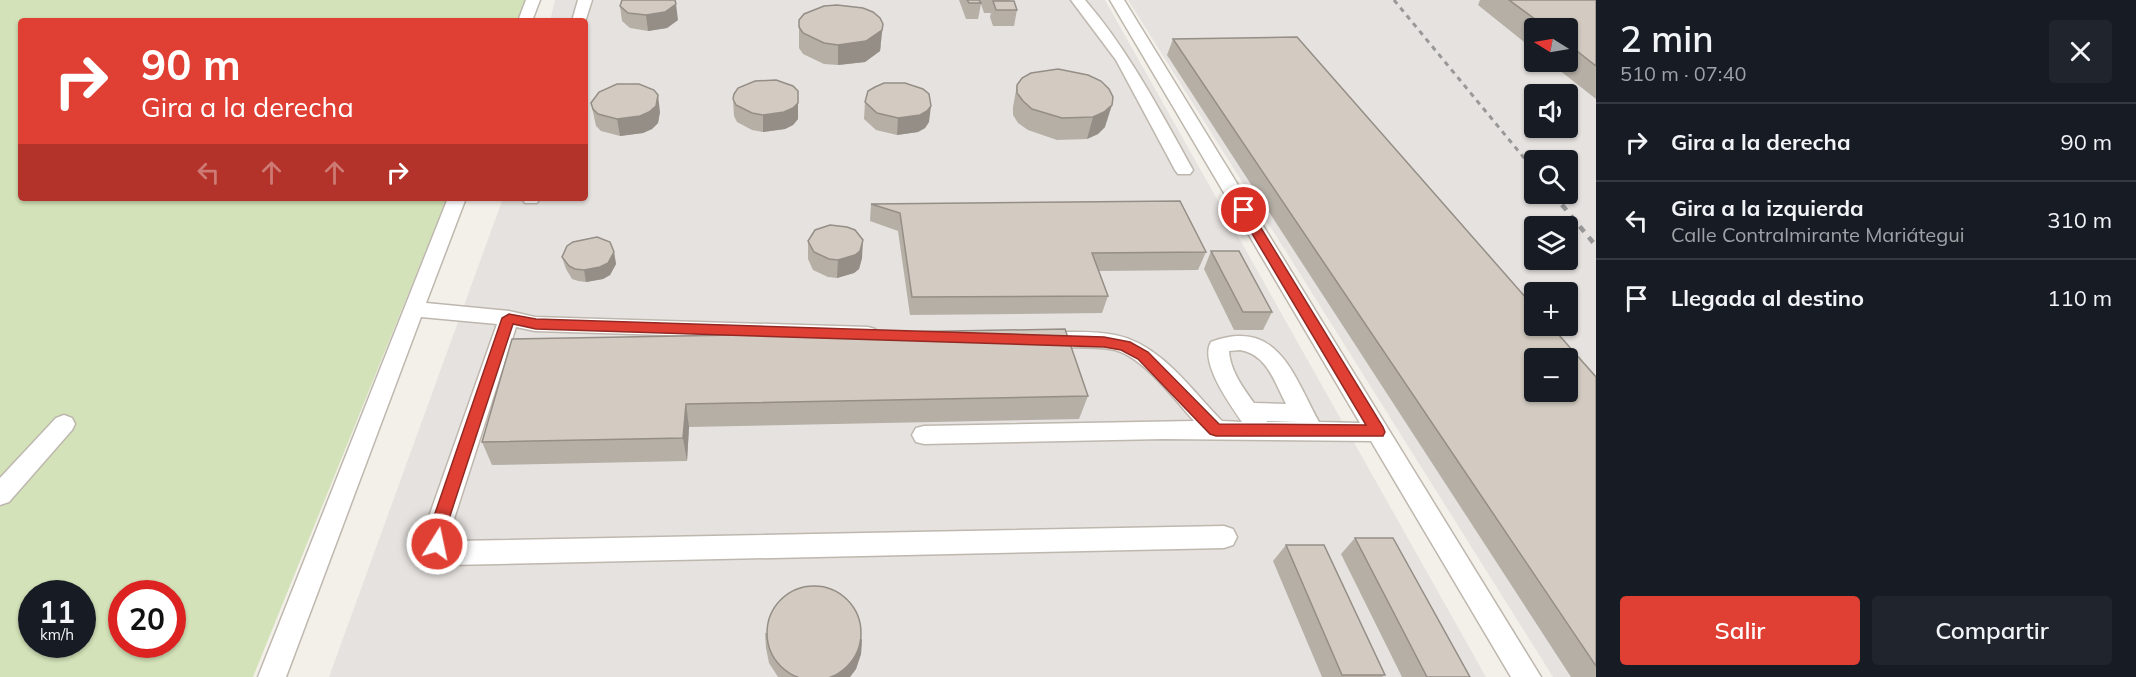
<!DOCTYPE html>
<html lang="es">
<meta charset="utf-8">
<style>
body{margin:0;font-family:Mulish,sans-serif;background:#20242c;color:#f1f3f6;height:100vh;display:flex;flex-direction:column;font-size:22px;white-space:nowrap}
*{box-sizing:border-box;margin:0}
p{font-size:20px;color:#9ea1a6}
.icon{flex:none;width:33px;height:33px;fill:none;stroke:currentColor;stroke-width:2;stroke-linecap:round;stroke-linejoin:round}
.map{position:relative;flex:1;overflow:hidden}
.drawer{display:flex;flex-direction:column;background:#171b24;width:540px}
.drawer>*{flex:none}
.hud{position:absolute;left:18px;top:18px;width:570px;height:183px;border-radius:6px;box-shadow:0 2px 4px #0004;background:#e03f34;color:#fff;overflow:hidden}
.needle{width:39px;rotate:281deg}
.controls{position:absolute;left:1524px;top:18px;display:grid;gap:12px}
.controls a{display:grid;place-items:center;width:54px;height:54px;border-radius:6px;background:#171b24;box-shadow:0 2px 4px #0004;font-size:30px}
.speed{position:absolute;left:18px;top:580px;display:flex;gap:12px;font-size:30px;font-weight:700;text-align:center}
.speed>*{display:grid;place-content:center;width:78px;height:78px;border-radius:50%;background:#171b24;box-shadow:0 2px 4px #0004;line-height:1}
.speed small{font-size:15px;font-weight:400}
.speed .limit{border:9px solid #d22;background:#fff;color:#111}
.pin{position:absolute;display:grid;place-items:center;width:51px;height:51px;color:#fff;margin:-26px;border:3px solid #fff;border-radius:50%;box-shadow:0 2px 6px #0007}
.me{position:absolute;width:66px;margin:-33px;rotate:10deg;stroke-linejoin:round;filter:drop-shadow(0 0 4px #0008)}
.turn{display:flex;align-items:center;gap:21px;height:126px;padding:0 24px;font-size:27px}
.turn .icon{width:78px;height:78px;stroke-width:2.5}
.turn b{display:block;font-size:42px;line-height:51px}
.lanes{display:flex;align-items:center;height:57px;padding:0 24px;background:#0003;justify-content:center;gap:30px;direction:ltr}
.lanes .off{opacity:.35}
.round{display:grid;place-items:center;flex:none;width:63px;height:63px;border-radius:6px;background:#20242c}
.headline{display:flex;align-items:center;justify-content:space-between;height:102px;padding:0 24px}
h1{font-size:36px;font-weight:600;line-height:45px}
.cta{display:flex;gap:12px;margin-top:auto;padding:12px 24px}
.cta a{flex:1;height:69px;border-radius:6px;background:#e03f34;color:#fff;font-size:24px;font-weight:600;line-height:69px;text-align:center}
.cta a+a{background:#20242c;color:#f1f3f6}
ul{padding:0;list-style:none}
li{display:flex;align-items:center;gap:18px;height:78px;padding:0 24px;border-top:2px solid #363941}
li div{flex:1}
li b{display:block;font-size:22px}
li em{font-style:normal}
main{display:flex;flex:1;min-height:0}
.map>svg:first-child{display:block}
.industrial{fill:#e6e2df;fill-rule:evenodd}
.green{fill:#d3e2b8;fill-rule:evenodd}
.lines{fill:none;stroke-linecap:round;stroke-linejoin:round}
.minor-casing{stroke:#beb7ae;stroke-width:3}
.minor{fill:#fff;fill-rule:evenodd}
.rail-far1{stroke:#989898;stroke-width:3;stroke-dasharray:5 5;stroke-linecap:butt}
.rail{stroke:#989898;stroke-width:4.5;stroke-dasharray:7 7;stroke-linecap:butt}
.wall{fill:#b5afa6}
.shaded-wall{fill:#948e87}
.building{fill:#d3cbc1;stroke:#948e87;stroke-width:1.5;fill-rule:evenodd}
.route{fill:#e03f34;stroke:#922922;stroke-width:1.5}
</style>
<main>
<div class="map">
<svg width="1596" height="677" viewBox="0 0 1596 677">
<rect width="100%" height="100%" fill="#f3f0ea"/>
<g class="industrial">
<polygon points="555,0 1105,0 1486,677 329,677 503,198 585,198 585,21 550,21"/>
<path d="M1128 0H1596V677H1553ZM1534 28H1568V62H1534ZM1534 94H1568V128H1534ZM1534 160H1568V194H1534ZM1534 226H1568V260H1534ZM1534 292H1568V326H1534ZM1534 358H1568V392H1534Z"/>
</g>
<path class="green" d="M0 0H526L517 21H21V198H447L253 677H0ZM32 594H82V645H32ZM122 594H172V645H122Z"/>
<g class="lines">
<defs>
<g id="minor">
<polygon points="526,0 540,0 532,21 518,21"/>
<polygon points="578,0 592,0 585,22 572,21"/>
<path d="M1071 0H1085C1129 51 1160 111 1193 170L1190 174H1178L1175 170 1116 60Z"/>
<path d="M1110 0H1124L1541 677H1511L1371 441 1163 439 924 444 916 442 912 435 916 428 924 426 1194 421C1175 400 1143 357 1115 350 1091 345 1064 348 1040 348L1033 345 1029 340 1033 335 1040 332C1065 333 1090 330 1115 335 1161 344 1191 390 1222 421L1242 422C1230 404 1199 362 1211 342 1278 317 1293 375 1319 422L1360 423ZM1240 350C1267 354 1275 383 1286 404L1254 403C1243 388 1230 370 1229 351ZM1267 421 1296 422H1267Z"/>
<path d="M448 198H466L426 303 509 311 535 317 868 327 875 329 878 334 875 339 868 341 535 331 516 327 452 525 450 539 453 541 1224 526 1233 529 1237 537 1233 545 1224 548 449 565C426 556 424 548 426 525L497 324 421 317 286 677H258Z"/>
<polygon points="522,198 540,198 537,203 525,203"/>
<polygon points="64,415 72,418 75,424 72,430 9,502 0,505 0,478 56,418"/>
</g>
</defs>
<use href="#minor" class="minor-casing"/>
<use href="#minor" class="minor"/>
<polyline class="rail-far1" points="1394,0 1534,170"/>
<g class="rail">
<polyline points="1532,169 1534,171"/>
<polyline points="1553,194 1596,246"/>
</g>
</g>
<g class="wall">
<polygon points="959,0 1010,0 1009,1 1017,10 1014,26 993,26 990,17 991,13 984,13 981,4 978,19 966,19"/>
<polygon points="1480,0 1596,0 1596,99 1549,62 1568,62 1568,28 1534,28 1534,50 1478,5"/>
<polygon points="620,6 678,20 667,28 648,31 630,28 622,21"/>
<polygon points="799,20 881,45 880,51 865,62 838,65 824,64 803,54 799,48"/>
<polygon points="1173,39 1596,377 1596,677 1571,677 1167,55"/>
<polygon points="1058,69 1105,127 1098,134 1087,139 1057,140 1028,130 1018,123 1013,115 1013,107 1017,85"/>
<polygon points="733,99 798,119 793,125 785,129 763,132 752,130 737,122 734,116"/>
<polygon points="865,102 929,122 925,128 918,132 897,135 876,130 864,119"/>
<polygon points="591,103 660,112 658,123 652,129 643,133 620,136 601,131 596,126"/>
<polygon points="871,204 1206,252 1198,270 1099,271 1108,296 1102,313 910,315 898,231 870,221"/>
<polygon points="808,241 862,258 859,269 854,273 837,278 828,277 813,270 808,259"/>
<polygon points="1211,251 1272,312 1263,330 1234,330 1204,269"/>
<polygon points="614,252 616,264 610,275 603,279 586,282 578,281 572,279 566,269 562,257"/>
<polygon points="512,339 1088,396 1079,419 689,427 687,461 492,465 482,442"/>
<polygon points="1355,538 1470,677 1402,677 1341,554"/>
<polygon points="1286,545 1385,675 1382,677 1322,677 1273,561"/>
<polygon points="765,633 862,639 861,654 856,669 850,677 778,677 769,663 766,648"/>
</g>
<g class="shaded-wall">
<polygon points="676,4 678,20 667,28 648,31 646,15"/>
<polygon points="883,24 880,51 865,62 838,65 838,45"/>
<polygon points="798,91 798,119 793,125 785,129 763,132 763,115"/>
<polygon points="658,95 660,112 658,123 652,129 643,133 620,136 617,119"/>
<polygon points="1112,105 1105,127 1098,134 1087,139 1093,117"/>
<polygon points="931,106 929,122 925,128 918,132 897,135 898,118"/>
<polygon points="863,240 862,258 859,269 854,273 837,278 838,260"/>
<polygon points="614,252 616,264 610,275 603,279 586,282 584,270"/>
<polygon points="686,404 689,427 687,461 683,438"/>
<polygon points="862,639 861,654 856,669 850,677 828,677"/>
</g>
<g class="building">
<polygon points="622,0 675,0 676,4 665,12 646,15 628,13 620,6"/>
<polygon points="967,0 979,0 981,3 969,3"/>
<polygon points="1509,0 1596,0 1596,66 1568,44 1568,28 1547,28"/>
<polygon points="993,1 1014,1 1017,10 996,10"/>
<polygon points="837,5 863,8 873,12 880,18 883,24 882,30 866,41 838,45 824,43 803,33 799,27 799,20 804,14 824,6"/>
<path d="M1297 37 1534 307V326H1551L1596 377V666L1173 39ZM1534 358H1568V392H1534Z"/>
<polygon points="1058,69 1088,75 1101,81 1109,89 1113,97 1112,105 1104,112 1093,117 1062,118 1032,109 1023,101 1017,93 1017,85 1022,78 1031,73"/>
<polygon points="776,80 793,86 798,91 798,103 793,108 784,112 763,115 752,113 736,105 733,99 734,94 738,88 755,81"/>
<polygon points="884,83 905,83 923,89 929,94 931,106 927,111 920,115 898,118 877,113 865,102 868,91 875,87"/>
<polygon points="617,84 639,84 654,90 658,95 656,106 649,112 640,116 617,119 598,114 593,109 591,103 599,92"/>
<polygon points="1180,201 1206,252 1092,253 1108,296 912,297 900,213 871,204"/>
<polygon points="830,225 847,227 855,230 863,240 860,251 855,255 838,260 829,259 814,252 808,241 815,230"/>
<polygon points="597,237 610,242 614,252 608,263 600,267 584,270 575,269 569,266 562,257 567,246 573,242"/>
<polygon points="1211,251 1239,251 1272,312 1243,312"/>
<polygon points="1065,329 1088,396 686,404 683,438 482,442 512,339"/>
<polygon points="1355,538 1393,538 1470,677 1427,677"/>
<polygon points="1286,545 1324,545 1385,675 1342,675"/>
<circle cx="814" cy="633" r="47"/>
</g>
<polygon class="route" points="1244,206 1250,210 1383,427 1385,432 1383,436 1216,436 1210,434 1138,359 1121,350 1104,347 536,329 513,324 447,525 443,549 437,551 431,549 429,544 431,525 502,318 509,314 536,319 1104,337 1130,342 1148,352 1219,424 1366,425 1238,210"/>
</svg>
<div class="controls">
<a><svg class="needle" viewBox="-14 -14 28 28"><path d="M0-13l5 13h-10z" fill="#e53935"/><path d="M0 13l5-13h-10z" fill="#9ea1a6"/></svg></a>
<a><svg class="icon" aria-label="sound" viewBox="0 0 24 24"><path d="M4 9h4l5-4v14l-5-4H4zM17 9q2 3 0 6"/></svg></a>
<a><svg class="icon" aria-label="search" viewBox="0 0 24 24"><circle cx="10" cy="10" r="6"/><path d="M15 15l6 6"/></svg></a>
<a><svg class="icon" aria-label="layers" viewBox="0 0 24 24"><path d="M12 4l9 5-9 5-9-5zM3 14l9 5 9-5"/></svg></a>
<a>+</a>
<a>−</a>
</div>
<div class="speed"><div>11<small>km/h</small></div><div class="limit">20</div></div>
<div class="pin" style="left:1244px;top:210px;background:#d93025"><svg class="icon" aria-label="arrive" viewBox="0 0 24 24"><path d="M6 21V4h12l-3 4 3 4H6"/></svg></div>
<svg class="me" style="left:437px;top:544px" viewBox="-20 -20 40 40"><circle r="17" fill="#e03f34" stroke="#fff" stroke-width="3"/><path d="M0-11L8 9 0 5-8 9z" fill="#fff"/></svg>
<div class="hud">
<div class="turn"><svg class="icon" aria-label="right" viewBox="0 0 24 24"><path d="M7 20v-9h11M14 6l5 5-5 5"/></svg><div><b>90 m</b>Gira a la derecha</div></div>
<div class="lanes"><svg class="icon off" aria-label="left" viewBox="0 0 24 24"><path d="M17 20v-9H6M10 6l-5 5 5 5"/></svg><svg class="icon off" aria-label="ahead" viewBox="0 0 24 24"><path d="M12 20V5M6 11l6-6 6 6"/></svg><svg class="icon off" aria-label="ahead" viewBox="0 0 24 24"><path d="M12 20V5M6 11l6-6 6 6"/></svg><svg class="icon" aria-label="right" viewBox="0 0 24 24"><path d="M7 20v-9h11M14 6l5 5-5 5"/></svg></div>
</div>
</div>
<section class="drawer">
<div class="headline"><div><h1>2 min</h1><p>510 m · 07:40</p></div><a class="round"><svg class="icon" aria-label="close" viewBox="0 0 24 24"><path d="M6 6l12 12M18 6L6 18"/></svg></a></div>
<ul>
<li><svg class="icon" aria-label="right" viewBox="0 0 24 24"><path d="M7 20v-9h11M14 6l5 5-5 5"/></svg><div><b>Gira a la derecha</b></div><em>90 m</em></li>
<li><svg class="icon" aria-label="left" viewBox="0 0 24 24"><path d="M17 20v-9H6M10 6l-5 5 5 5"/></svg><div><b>Gira a la izquierda</b><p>Calle Contralmirante Mariátegui</p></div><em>310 m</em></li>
<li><svg class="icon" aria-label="arrive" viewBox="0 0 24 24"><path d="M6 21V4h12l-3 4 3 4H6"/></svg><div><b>Llegada al destino</b></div><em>110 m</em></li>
</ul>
<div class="cta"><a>Salir</a><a>Compartir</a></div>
</section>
</main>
